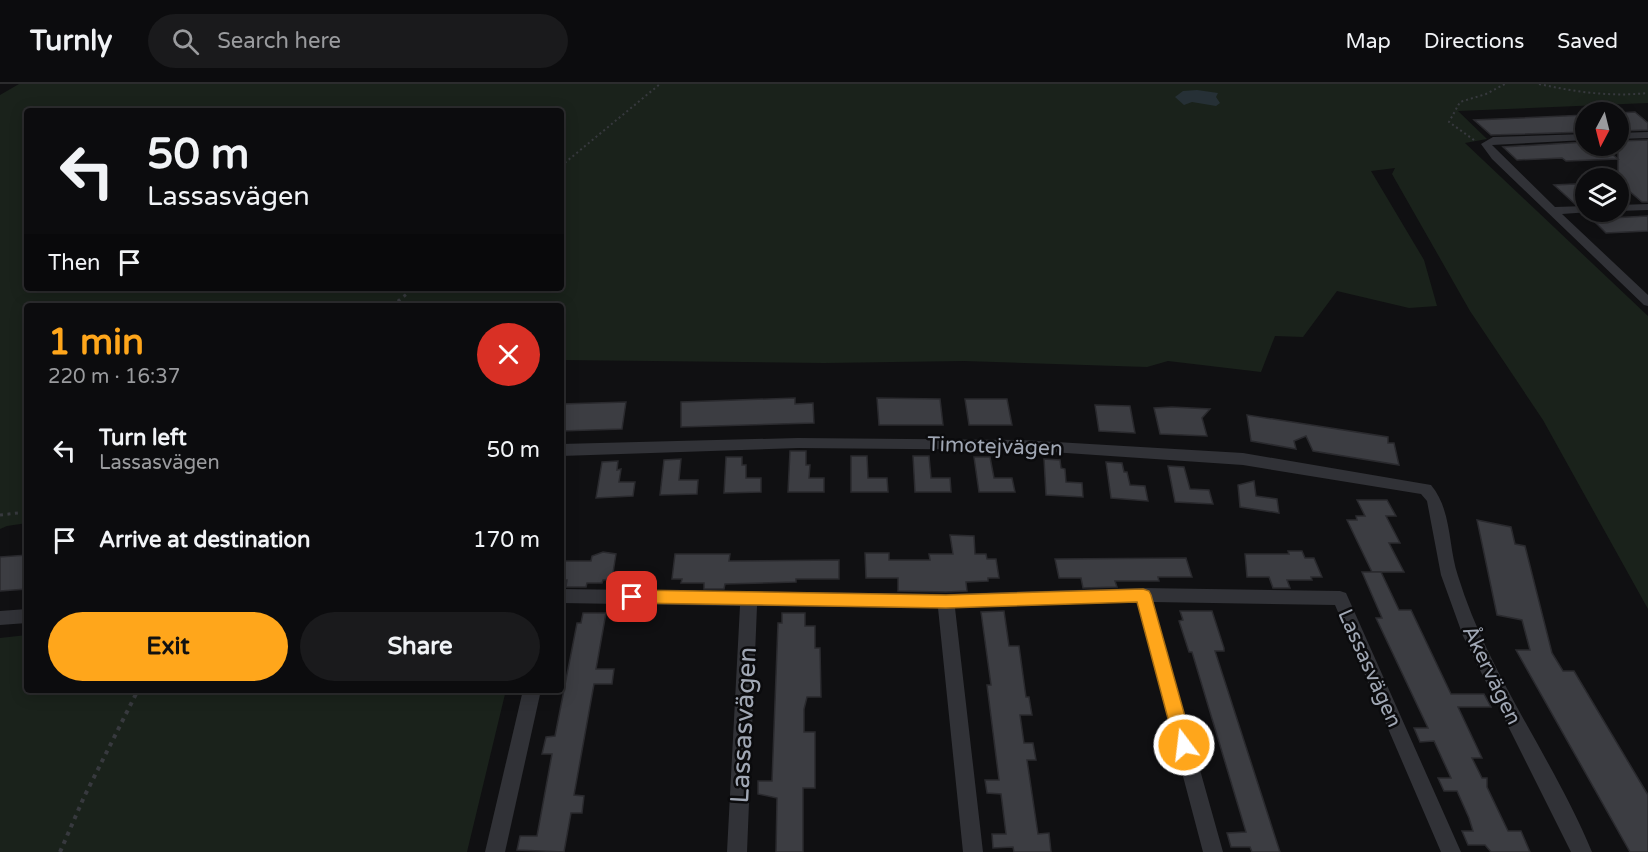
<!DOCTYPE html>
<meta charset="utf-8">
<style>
body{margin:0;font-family:"Varela Round",sans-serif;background:#1a1a1c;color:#f1f3f6;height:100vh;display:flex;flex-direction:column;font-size:22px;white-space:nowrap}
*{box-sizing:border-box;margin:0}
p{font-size:20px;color:#9a9b9e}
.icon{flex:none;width:33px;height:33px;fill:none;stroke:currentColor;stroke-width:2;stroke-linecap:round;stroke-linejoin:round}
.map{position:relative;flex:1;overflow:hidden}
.details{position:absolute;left:24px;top:219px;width:540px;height:390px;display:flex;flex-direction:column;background:#0c0c0e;border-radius:6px;box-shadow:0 3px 15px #0003,0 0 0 2px #2c2c2e}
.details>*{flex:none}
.banner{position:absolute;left:24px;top:24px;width:540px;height:183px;border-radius:6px;box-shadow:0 3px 15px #0003,0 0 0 2px #2c2c2e;background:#0c0c0e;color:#f1f3f6;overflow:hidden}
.needle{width:39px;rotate:187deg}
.buttons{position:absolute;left:1575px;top:18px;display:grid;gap:12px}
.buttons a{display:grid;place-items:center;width:54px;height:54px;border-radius:50%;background:#0c0c0e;box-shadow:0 3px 15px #0003,0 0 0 2px #2c2c2e;font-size:30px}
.pin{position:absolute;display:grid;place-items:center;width:51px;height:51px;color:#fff;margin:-26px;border-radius:12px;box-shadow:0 3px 9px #0006}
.me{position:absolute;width:66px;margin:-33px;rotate:345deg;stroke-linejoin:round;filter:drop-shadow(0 0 4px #0008)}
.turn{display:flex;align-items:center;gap:21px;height:126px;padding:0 24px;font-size:27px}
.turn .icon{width:78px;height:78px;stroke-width:2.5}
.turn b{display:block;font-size:42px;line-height:51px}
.then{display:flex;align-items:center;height:57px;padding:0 24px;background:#0003;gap:12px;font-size:22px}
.round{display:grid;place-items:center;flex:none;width:63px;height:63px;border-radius:32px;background:#1a1a1c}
.headline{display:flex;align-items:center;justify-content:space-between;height:102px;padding:0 24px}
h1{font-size:36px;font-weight:700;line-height:45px;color:#ffa61b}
.button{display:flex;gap:12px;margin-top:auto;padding:12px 24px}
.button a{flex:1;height:69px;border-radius:36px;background:#ffa61b;color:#111;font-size:24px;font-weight:700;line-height:69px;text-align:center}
.button a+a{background:#1a1a1c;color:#f1f3f6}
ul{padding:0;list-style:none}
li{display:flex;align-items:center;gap:18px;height:90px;padding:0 24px}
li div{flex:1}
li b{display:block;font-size:22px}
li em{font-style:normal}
header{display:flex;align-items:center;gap:36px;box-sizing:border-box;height:84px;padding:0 30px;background:#0c0c0e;border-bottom:2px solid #2c2c2e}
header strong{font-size:28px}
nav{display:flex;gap:33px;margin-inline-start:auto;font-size:21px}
.search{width:420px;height:54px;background:#1a1a1c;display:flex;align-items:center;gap:15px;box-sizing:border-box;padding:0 21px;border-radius:33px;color:#9a9b9e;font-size:22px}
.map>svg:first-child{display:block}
.green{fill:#1a221b;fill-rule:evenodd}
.water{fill:#263036}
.building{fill:#3c3d42;stroke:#2a2a2e;stroke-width:1.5}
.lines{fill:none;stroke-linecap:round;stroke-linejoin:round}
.path-far2{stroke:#37393e;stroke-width:2;stroke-dasharray:2 3;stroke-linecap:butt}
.path-far1{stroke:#37393e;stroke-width:3;stroke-dasharray:3 4.5;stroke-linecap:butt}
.path{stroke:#37393e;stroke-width:4;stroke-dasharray:4 5;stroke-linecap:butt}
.minor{fill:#313237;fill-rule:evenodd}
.route{fill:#ffa61b;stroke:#a66c12;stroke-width:1.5}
.labels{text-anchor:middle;stroke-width:5;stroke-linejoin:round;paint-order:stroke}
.street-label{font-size:21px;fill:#a0a7b4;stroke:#0b0b0d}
.near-street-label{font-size:26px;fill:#a0a7b4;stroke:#0b0b0d}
</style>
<header>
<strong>Turnly</strong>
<div class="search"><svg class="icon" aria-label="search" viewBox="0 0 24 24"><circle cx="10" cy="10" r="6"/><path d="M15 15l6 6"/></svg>Search here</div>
<nav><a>Map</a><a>Directions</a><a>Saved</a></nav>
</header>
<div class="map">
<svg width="1648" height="768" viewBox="0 0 1648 768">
<rect width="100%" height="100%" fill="#101012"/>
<g class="green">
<path d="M19 0H1648V19L1458 27 1487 55 1465 59 1648 232V525L1543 336 1470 227 1392 90 1395 84 1371 87 1424 176 1437 222 1409 224 1337 207 1303 253 1275 252 1261 288 1168 277 1147 283 964 277 824 279 561 276V222H27V439L7 442 0 445V11ZM27 27H561V204H27Z"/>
<polygon points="27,551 27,606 506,606 467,768 0,768 0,554"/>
</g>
<polygon class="water" points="1197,6 1218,9 1216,13 1220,19 1216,22 1192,18 1184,21 1175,13 1183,7"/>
<g class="building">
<polygon points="1635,28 1648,39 1648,46 1618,47 1618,29"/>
<polygon points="1586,31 1586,48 1491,51 1474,36"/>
<polygon points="1648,56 1648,118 1642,118 1628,106 1618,106 1618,57"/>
<polygon points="1586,58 1586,62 1602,62 1618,75 1566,77 1562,74 1517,76 1503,63"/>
<polygon points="1575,100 1586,109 1586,120 1575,120 1554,101"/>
<polygon points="1648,132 1648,147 1606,149 1592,135"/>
<polygon points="795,314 795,320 813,319 814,339 681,343 681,318"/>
<polygon points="877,314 940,315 943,341 879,341"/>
<polygon points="965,315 1007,315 1012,341 969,341"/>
<polygon points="626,318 622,345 561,347 561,320"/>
<polygon points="1095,321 1130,322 1135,349 1099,347"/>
<polygon points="1172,323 1210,325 1202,334 1207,352 1160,350 1154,324"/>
<polygon points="1247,331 1388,353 1388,359 1394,359 1399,381 1313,367 1306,352 1294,357 1296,365 1251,357"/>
<polygon points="790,367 806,367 806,381 810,381 809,394 824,394 824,408 788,408"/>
<polygon points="851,372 867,372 868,394 887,394 888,408 851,408"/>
<polygon points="913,372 929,372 931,394 950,394 951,408 915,408"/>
<polygon points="726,373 742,373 742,381 746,381 746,394 761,394 761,408 724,409"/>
<polygon points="974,373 990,373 994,394 1012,394 1015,408 979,408"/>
<polygon points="681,375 679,396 698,396 697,410 660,411 664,376"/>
<polygon points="1044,375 1060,376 1061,384 1065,385 1066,398 1082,399 1083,413 1046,411"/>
<polygon points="618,377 617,386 621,385 619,398 635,398 633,412 596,414 602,378"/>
<polygon points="1106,378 1122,379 1124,388 1127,388 1130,401 1145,402 1148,417 1111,414"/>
<polygon points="1168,382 1184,383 1190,405 1209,406 1213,420 1175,418"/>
<polygon points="1254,397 1256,412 1277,415 1279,429 1240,423 1238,401"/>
<polygon points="1357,416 1387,416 1396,432 1386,432 1400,459 1389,459 1404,488 1372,488 1347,436 1357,436 1356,432 1365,432"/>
<polygon points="1477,436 1511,443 1515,460 1525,462 1552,569 1563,587 1574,587 1648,711 1648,768 1630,768 1516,566 1530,566 1522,536 1497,531"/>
<polygon points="950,451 974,452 975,470 986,470 987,475 996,475 999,494 988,494 988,497 966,498 967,507 946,508 898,507 898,494 866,494 865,469 889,469 889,476 930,476 929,470 953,470"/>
<polygon points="1288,467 1302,467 1305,474 1314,474 1322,493 1311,493 1312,496 1287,496 1290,504 1273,504 1269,493 1247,493 1245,470 1289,470"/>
<polygon points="603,468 616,470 612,495 603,496 602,499 587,499 586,503 566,503 567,496 561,496 561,477 591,477 592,472"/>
<polygon points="675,470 730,470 729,477 839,476 839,495 796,495 796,498 725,500 724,505 704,505 704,499 681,499 682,495 672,495"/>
<polygon points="27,471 27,505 0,507 0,473"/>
<polygon points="1186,474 1192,493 1158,493 1159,497 1115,497 1117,503 1083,504 1081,494 1059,494 1055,475"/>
<polygon points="1362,488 1381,488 1399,526 1411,526 1451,610 1484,610 1491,623 1458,623 1482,674 1472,674 1482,694 1487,694 1487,703 1508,747 1521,747 1530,768 1491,768 1485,761 1468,761 1462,747 1473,747 1469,734 1457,707 1444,707 1438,694 1451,694 1434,657 1420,658 1414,644 1428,644 1376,534 1382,534"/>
<polygon points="1004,527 1009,562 1019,562 1026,613 1029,613 1032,631 1020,631 1024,659 1033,659 1036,676 1027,676 1038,750 1049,749 1051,768 1014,768 1013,763 993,764 992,750 1006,750 1001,710 987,709 985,696 999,696 987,601 991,601 981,528"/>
<polygon points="1180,527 1212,527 1224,564 1224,567 1215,567 1280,768 1252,768 1250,763 1231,763 1227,749 1246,748 1192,568 1189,568 1179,537 1183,536"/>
<polygon points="583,529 606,529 596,585 614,585 612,600 594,600 574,711 584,712 582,729 571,729 564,768 517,766 520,752 537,752 552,670 542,670 546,653 555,652 577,539 581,539"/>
<polygon points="782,529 805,529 805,542 815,542 815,564 820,564 821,613 807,613 804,625 804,648 815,648 815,704 803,704 803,768 776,768 777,714 758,710 758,697 772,697 778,539 782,539"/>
</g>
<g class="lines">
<g class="path-far2">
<path d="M1539 0C1576 8 1610 13 1648 9"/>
<polyline points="1474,56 1449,38 1460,18 1486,10 1505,0"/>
<polyline points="561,82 660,0"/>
</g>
<g class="path-far1">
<polyline points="392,222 414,204"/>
<polyline points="0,431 27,428"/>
</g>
<polyline class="path" points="60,768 84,713 138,606"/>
<g class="minor">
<polygon points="1648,48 1648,54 1618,55 1618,49"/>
<polygon points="1586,50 1586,56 1492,61 1555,123 1586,122 1586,128 1590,128 1562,130 1648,211 1648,222 1644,221 1492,75 1481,60 1493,53"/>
<polygon points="1648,120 1648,126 1618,127 1618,121"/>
<path d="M798 354 1022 356 1243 369 1431 401C1452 426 1448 462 1458 492 1488 590 1553 674 1592 768H1571L1463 552 1441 491 1427 417 1421 410 1243 381 1022 366 798 364 561 372V360Z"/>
<polygon points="1143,504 1340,507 1346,509 1461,768 1441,768 1335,521 1153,518 1223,768 1203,768 1137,518 955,524 983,768 963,768 938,524 757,522 747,768 727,768 740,522 561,519 561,505 946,510"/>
<polygon points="27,525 27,539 0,541 0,527"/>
<polygon points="523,606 541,606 505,768 485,768"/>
</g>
</g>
<polygon class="route" points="1143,505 1149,507 1151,511 1193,661 1190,667 1184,669 1178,667 1175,661 1137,518 946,524 632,519 626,517 624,513 626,508 632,506 946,511"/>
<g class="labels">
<g class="street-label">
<text transform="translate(995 362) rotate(2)" y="7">Timotejvägen</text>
<text transform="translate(1370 584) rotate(66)" y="7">Lassasvägen</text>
<text transform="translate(1492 591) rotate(64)" y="7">Åkervägen</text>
</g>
<g class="near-street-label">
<text transform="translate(743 641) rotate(-87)" y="9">Lassasvägen</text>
</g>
</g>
</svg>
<div class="buttons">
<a><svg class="needle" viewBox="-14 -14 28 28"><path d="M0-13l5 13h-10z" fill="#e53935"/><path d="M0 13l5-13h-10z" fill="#9a9b9e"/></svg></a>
<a><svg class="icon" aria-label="layers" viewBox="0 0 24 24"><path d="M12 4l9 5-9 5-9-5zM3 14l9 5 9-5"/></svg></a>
</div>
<div class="pin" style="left:632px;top:513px;background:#d93025"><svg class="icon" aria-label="arrive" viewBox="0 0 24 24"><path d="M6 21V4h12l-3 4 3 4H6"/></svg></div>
<svg class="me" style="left:1184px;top:661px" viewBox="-20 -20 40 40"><circle r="17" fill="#ffa61b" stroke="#fff" stroke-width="3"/><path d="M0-11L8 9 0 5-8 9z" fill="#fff"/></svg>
<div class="banner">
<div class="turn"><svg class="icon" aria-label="left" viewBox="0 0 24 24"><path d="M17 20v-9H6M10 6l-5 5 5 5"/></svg><div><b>50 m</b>Lassasvägen</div></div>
<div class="then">Then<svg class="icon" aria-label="arrive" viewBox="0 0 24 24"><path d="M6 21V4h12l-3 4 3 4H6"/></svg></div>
</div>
<section class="details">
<div class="headline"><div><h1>1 min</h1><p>220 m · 16:37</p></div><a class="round" style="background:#d93025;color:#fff"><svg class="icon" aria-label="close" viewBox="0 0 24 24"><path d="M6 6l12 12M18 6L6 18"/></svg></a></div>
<ul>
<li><svg class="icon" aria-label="left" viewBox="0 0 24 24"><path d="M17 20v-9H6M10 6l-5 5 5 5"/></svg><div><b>Turn left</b><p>Lassasvägen</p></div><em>50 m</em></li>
<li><svg class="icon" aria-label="arrive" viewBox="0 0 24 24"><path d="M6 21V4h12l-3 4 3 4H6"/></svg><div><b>Arrive at destination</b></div><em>170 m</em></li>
</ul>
<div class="button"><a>Exit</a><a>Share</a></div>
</section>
</div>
